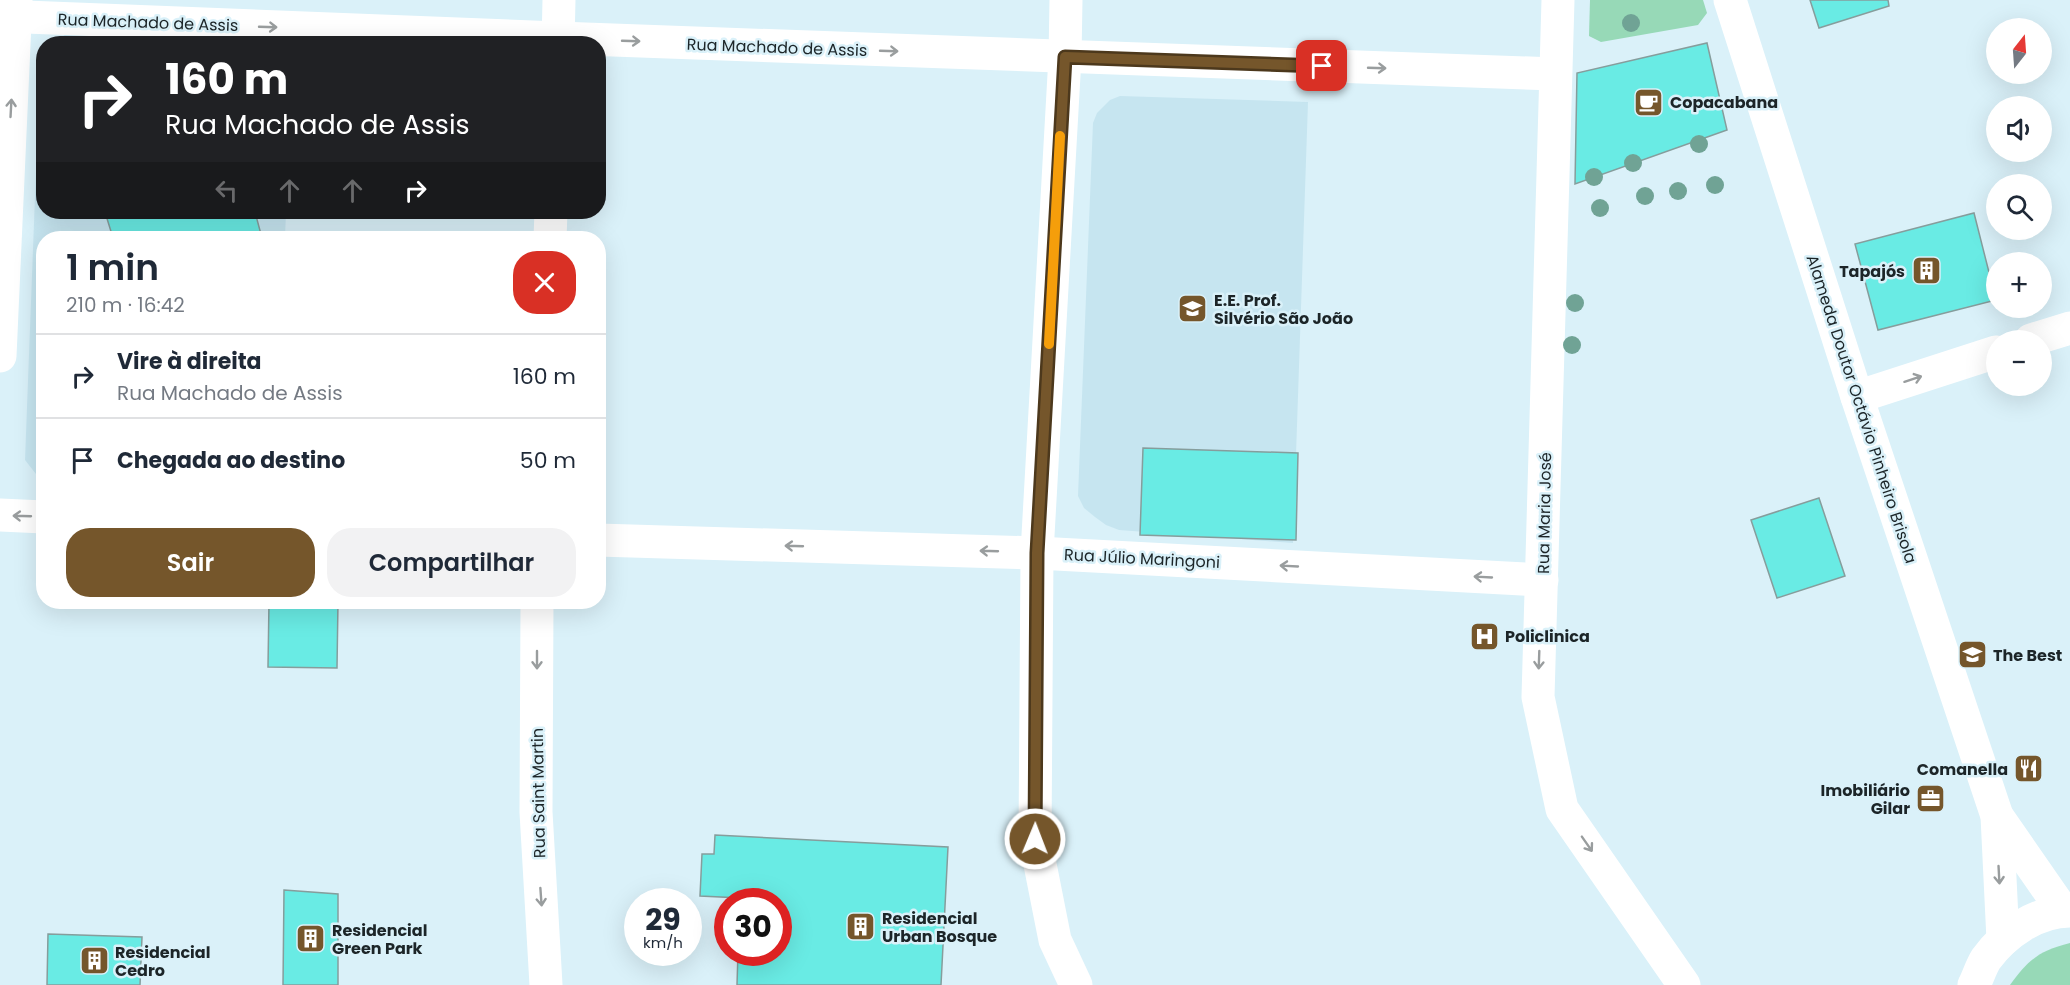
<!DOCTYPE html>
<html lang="pt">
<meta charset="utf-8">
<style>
body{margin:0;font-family:Poppins,sans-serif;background:#f2f2f3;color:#1f2937;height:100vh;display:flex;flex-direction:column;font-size:22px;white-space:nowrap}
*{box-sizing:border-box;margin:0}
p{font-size:20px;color:#747a83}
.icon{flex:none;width:33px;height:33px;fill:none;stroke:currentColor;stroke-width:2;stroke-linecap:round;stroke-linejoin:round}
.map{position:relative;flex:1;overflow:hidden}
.details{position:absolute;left:36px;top:231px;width:570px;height:378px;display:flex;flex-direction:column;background:#fff;border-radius:24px;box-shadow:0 6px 24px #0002}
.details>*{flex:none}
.guide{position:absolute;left:36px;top:36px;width:570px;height:183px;border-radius:24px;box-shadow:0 6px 24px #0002;background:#202124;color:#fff;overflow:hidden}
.needle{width:39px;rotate:17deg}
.tools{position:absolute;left:1986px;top:18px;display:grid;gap:12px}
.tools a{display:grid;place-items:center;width:66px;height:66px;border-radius:50%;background:#fff;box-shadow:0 6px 24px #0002;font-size:30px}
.speed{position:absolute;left:624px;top:888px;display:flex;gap:12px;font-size:30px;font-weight:700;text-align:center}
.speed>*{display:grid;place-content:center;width:78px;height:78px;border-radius:50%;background:#fff;box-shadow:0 6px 24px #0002;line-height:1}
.speed small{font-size:15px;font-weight:400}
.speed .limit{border:9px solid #d22;background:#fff;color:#111}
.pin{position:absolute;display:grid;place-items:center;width:51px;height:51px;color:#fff;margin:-26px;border-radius:12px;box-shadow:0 3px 9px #0006}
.me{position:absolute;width:66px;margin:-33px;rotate:1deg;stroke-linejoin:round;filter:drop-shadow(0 0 4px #0008)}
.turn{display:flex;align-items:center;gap:21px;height:126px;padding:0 30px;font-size:27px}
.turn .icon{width:78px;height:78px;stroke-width:2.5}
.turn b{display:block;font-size:42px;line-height:51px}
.lanes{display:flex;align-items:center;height:57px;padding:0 30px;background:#0003;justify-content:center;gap:30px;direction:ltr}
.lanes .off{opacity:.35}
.round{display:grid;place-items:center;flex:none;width:63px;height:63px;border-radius:24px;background:#f2f2f3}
.overview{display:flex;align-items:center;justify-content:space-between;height:102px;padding:0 30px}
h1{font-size:36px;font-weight:600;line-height:45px}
.primary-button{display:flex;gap:12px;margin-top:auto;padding:12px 30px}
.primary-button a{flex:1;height:69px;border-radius:24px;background:#75562b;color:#fff;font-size:24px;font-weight:600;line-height:69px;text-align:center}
.primary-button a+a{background:#f2f2f3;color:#1f2937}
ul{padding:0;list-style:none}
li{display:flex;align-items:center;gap:18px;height:84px;padding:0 30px;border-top:2px solid #e0e1e3}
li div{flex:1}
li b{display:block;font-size:22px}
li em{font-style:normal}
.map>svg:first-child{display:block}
.built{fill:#c6e5f0}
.green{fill:#97d9b7}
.building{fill:#69ebe4;stroke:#869d9c;stroke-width:1.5}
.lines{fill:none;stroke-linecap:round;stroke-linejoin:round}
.minor{stroke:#fff;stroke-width:33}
.tree{fill:#70a395}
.oneway{stroke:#999d9e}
.route-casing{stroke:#4c381c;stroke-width:15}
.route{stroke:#75562b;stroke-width:10}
.slow{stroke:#f59e0b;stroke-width:10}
.labels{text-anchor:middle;stroke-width:5;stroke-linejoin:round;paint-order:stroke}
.street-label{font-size:16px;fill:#1c2528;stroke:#daf1f9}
.poi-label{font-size:16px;font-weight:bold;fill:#1c2528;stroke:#daf1f9;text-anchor:start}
</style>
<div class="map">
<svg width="2070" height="985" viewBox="0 0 2070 985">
<rect width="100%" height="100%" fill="#daf1f9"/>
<g class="built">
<polygon points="77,27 292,44 51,44"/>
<polygon points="43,57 44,212 286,212 285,238 44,238 43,483 25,460 40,65"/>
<polygon points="1120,96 1308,102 1293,543 1119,530 1106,525 1095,517 1084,508 1078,496 1093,123 1097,113 1110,100"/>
</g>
<g class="green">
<polygon points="1590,0 1703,0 1707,13 1698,25 1601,42 1589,36"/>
<path d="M2070 943V985H2010C2029 959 2039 951 2070 943Z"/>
</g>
<g class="building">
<polygon points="1810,0 1888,0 1889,6 1819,28"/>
<polygon points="1707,43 1727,130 1575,184 1577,73"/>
<polygon points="105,212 255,212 262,238 113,238"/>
<polygon points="1974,213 1996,300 1878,330 1855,244"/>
<polygon points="1143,448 1298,453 1296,540 1140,535"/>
<polygon points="1819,498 1845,576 1777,598 1751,520"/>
<polygon points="269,602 338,602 337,668 268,667"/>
<polygon points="715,835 948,847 941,985 737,985 738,952 778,952 778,902 741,902 741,898 700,896 702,854 714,854"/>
<polygon points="284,890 338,894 338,985 283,985"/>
<polygon points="48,934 142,937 140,985 47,985"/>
</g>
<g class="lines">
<g class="minor">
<polyline points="1066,0 1065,57 1037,553 1035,839 1055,940 1076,985"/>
<polyline points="1558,0 1538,697 1562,809 1684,985"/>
<polyline points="1730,0 1857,397 1997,816 2003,940"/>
<polyline points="0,16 558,38 1555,74"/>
<polyline points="558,44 559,0"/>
<polyline points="550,238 551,212"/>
<polyline points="2031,340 2070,328"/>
<polyline points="0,356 16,0"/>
<polyline points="1857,397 1996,352"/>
<polyline points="0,515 44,517"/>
<polyline points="598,540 1037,553 1542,580"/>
<polyline points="537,602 536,812 546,985"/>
<polyline points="1997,816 2063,911"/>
<path d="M1974 985C1978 977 1981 967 1986 959 2005 933 2037 911 2070 911"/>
</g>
</g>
<g class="tree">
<circle cx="1631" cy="23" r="9"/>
<circle cx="1699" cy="144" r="9"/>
<circle cx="1633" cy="163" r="9"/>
<circle cx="1594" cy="177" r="9"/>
<circle cx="1715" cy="185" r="9"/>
<circle cx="1678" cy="191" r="9"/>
<circle cx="1645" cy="196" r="9"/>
<circle cx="1600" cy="208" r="9"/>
<circle cx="1575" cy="303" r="9"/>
<circle cx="1572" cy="345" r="9"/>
</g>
<defs><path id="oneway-shaft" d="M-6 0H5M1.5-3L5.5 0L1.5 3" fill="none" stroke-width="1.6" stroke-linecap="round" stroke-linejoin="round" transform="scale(1.5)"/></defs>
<g class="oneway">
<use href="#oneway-shaft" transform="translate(268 27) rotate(2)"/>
<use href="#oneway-shaft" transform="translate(631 41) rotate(2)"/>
<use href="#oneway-shaft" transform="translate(889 51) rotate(2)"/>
<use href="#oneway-shaft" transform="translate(1377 68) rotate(2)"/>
<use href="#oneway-shaft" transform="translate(11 108) rotate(-87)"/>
<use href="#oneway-shaft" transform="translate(1913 379) rotate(-18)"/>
<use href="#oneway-shaft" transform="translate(22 516) rotate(-178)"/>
<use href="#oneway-shaft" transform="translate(794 546) rotate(-178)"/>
<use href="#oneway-shaft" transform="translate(989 551) rotate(-178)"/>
<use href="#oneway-shaft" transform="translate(1289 566) rotate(-177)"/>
<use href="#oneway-shaft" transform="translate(1483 577) rotate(-177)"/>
<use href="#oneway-shaft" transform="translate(537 660) rotate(90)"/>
<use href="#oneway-shaft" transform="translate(1539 660) rotate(92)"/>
<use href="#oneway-shaft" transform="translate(1587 844) rotate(55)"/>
<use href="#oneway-shaft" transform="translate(1999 875) rotate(87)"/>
<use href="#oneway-shaft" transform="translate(541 897) rotate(86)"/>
</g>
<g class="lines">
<defs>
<polyline id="route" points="1035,839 1037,553 1065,57 1322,66"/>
</defs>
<use href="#route" class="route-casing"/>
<use href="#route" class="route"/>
<polyline class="slow" points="1049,344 1060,136"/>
</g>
<defs>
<symbol id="cafe-square" viewBox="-11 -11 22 22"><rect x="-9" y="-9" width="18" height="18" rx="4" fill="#75562b" stroke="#daf1f9"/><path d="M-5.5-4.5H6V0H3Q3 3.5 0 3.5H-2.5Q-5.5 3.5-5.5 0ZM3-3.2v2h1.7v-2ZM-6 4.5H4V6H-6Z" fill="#fff"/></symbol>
<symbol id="building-square" viewBox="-11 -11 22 22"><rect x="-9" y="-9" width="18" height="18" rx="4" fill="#75562b" stroke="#daf1f9"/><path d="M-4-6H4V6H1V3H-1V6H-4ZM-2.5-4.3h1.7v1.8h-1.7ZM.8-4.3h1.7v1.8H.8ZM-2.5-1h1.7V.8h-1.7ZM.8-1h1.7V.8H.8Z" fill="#fff"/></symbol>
<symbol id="school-square" viewBox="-11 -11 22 22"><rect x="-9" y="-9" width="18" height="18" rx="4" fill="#75562b" stroke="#daf1f9"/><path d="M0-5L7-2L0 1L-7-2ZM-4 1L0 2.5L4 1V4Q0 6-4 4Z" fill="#fff"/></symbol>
<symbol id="hospital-square" viewBox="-11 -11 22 22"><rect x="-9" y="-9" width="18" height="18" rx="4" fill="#75562b" stroke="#daf1f9"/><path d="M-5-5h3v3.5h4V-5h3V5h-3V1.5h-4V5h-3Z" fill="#fff"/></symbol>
<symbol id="restaurant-square" viewBox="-11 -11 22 22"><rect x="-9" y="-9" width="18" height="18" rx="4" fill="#75562b" stroke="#daf1f9"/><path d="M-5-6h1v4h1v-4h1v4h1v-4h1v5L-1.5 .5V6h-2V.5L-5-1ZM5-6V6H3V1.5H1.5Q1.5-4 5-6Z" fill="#fff"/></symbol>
<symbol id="office-square" viewBox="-11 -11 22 22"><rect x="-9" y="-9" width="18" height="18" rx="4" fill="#75562b" stroke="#daf1f9"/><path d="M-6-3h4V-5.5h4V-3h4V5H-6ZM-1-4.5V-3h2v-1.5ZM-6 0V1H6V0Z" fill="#fff"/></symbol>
</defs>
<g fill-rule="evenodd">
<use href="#cafe-square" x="1632" y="86" width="33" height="33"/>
<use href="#building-square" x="1910" y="254" width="33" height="33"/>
<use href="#school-square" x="1176" y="292" width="33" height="33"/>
<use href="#hospital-square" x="1468" y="620" width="33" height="33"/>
<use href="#school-square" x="1956" y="638" width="33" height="33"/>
<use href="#restaurant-square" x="2012" y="752" width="33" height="33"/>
<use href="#office-square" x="1914" y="782" width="33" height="33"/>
<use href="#building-square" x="844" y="910" width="33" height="33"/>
<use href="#building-square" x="294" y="922" width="33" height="33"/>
<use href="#building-square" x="78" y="944" width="33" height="33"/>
</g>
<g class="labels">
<g class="street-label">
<text transform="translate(148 22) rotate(2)" y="6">Rua Machado de Assis</text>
<text transform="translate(777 47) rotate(2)" y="6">Rua Machado de Assis</text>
<text transform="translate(1862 409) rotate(72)" y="6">Alameda Doutor Octávio Pinheiro Brisola</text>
<text transform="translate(1544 513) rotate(-89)" y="6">Rua Maria José</text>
<text transform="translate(1142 558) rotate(3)" y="6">Rua Júlio Maringoni</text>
<text transform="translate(538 793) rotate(-91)" y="6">Rua Saint Martin</text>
</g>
<g class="poi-label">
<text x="1670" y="108">Copacabana</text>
<text x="1905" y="277" text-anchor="end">Tapajós</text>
<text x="1214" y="306">E.E. Prof.<tspan x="1214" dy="18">Silvério São João</tspan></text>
<text x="1505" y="642">Policlinica</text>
<text x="1993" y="661">The Best</text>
<text x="2008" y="775" text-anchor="end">Comanella</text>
<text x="1910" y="796" text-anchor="end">Imobiliário<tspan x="1910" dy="18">Gilar</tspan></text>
<text x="882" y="924">Residencial<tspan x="882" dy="18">Urban Bosque</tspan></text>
<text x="332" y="936">Residencial<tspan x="332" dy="18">Green Park</tspan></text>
<text x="115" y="958">Residencial<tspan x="115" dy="18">Cedro</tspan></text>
</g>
</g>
</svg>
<div class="tools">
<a><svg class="needle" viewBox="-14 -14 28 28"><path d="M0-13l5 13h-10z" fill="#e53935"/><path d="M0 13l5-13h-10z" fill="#747a83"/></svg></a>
<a><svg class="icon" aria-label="sound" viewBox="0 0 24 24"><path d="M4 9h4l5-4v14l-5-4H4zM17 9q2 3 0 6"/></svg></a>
<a><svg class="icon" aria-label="search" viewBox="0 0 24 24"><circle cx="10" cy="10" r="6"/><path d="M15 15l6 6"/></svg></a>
<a>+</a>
<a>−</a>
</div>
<div class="speed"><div>29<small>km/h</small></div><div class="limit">30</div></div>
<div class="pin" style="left:1322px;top:66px;background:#d93025"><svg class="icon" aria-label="arrive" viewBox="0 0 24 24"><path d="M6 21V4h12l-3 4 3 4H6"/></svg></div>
<svg class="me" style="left:1035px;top:839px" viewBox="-20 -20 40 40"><circle r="17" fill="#75562b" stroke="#fff" stroke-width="3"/><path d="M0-11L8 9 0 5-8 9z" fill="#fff"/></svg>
<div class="guide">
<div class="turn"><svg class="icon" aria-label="right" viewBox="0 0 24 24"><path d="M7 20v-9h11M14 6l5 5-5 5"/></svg><div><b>160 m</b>Rua Machado de Assis</div></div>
<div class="lanes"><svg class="icon off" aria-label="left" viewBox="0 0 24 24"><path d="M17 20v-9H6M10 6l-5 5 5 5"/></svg><svg class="icon off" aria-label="ahead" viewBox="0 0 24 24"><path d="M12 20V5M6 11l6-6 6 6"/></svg><svg class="icon off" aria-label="ahead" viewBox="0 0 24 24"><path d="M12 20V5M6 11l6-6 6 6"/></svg><svg class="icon" aria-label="right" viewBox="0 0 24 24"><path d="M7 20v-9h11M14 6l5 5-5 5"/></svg></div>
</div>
<section class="details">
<div class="overview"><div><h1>1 min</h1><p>210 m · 16:42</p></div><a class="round" style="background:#d93025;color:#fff"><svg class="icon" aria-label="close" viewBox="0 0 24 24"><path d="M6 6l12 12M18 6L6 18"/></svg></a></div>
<ul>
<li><svg class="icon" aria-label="right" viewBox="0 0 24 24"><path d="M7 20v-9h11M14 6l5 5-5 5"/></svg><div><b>Vire à direita</b><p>Rua Machado de Assis</p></div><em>160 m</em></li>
<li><svg class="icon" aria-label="arrive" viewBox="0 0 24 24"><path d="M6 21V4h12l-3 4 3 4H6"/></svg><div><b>Chegada ao destino</b></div><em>50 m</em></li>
</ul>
<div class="primary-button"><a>Sair</a><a>Compartilhar</a></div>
</section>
</div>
